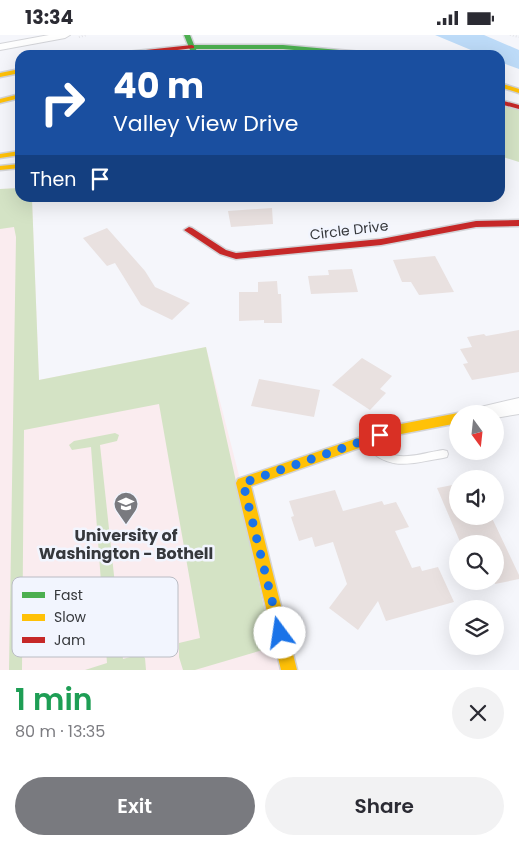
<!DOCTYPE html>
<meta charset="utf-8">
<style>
body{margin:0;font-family:Poppins,sans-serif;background:#f2f2f3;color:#2b2b33;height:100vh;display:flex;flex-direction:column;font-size:19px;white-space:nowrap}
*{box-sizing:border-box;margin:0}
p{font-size:16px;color:#7c7c81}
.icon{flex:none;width:28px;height:28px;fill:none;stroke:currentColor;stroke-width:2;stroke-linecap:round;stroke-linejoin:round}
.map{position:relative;height:635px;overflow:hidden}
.drawer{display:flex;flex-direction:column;background:#fff;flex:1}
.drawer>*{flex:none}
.top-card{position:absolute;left:15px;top:15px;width:490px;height:152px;border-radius:15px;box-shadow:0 5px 20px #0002;background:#1a4fa0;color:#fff;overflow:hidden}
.needle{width:32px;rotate:165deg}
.controls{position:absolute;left:449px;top:370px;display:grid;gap:10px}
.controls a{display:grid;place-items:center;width:55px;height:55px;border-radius:50%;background:#fff;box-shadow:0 5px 20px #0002;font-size:25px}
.pin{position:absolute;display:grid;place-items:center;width:42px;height:42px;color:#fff;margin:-21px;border-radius:10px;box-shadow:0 2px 8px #0006}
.me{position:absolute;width:55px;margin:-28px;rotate:346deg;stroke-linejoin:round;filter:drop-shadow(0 0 4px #0008)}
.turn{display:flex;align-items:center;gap:18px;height:105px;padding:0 15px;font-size:22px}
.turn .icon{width:65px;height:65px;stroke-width:2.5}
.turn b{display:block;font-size:35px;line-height:42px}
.then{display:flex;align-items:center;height:48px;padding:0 15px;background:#0003;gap:10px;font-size:19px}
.round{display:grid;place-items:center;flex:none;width:52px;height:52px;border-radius:26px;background:#f2f2f3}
.head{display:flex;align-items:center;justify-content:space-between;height:85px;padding:0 15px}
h1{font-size:30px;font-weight:600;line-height:38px;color:#1e9e55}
.primary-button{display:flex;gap:10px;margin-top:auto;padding:10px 15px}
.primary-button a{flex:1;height:58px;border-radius:30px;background:#797a7f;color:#fff;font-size:20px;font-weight:600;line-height:58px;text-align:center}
.primary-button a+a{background:#f2f2f3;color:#2b2b33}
.status{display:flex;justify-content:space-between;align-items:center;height:35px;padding:0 25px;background:#fff;direction:ltr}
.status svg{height:14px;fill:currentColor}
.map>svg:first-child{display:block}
.education{fill:#faecef}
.green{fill:#d4e3c5}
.water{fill:#bddbf8}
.building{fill:#e9e1e0}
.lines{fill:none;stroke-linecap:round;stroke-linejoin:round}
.lane-casing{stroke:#d3d4d8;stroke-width:2}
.street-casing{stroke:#d3d4d8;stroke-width:2}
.fast-casing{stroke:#d3d4d8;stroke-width:3}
.slow-casing{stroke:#d3d4d8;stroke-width:3}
.jam-casing{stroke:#d3d4d8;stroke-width:3}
.path{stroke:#d4d5d7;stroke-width:2;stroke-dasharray:0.5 2.5;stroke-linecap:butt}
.lane{fill:#fefefe;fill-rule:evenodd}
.street{fill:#fefefe;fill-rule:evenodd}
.fast{fill:#4caf50;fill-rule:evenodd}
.slow{fill:#ffc107;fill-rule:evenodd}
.jam{fill:#c62828;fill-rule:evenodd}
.route{stroke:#1a73e8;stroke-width:9;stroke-dasharray:0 16.2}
.labels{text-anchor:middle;stroke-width:5;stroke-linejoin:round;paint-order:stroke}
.street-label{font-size:14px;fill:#36383c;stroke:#f2f5fe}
.near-poi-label{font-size:16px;font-weight:bold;fill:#36383c;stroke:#f2f5fe}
.key{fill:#f2f5fe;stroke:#babcc4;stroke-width:1}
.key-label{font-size:14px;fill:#36383c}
</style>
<div class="status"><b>13:34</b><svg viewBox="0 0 49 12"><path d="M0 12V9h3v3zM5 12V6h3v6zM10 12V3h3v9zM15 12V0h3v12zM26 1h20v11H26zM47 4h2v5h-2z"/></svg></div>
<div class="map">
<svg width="519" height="635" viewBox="0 0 519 635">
<rect width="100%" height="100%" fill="#f5f6fb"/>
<polygon class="education" points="20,153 20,162 32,163 39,345 206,312 289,635 0,635 0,154"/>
<g class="green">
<polygon points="500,67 519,72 519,127 500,121"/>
<polygon points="20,153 20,162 37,163 32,164 39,345 206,312 273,612 195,635 183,635 179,622 179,608 200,603 159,369 24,395 22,635 9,635 16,202 14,192 0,194 0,154"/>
<polygon points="115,398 119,400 117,406 100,410 123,624 141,619 145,623 146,635 85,635 107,628 91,412 72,415 69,410 74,406"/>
</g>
<polygon class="water" points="435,0 484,0 519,15 519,34 500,27 500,20 483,20"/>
<g class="building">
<polygon points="272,173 273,189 231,192 228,176"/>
<polygon points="107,193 145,236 155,252 190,268 172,285 141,270 115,228 107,231 83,203"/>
<polygon points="435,221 454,257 419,260 411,247 402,247 393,225"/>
<polygon points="352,234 358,257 311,259 308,241 329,240 328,235"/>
<polygon points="277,246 278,259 281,259 282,288 264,288 264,285 239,286 239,257 258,257 258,247"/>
<polygon points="519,295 519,337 472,345 463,329 468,328 460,314 472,312 467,302 484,299 486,301"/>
<polygon points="362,323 392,341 380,354 386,358 370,375 332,350"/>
<polygon points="259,344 320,355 314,382 251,371"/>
<polygon points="458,449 458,481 491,481 519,540 519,544 495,549 495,509 461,509 437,453"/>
<polygon points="335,455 343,476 382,466 384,470 396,467 409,492 395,496 412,533 420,531 422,536 438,532 454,567 386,586 378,566 358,595 329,573 347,549 333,507 315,512 312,502 299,506 291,482 294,481 289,466"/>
</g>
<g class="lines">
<defs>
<path id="lane" d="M365 402C374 405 379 414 388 418 404 426 427 417 443 415L447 416 448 419 447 422 443 423C407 429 390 437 362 409L360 406 362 403Z"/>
<g id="street">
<polygon points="49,0 70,0 65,3 0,15 0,9"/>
<polygon points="519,363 519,379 495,383 495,379 470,379 472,374"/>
</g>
<polygon id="fast" points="184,0 190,0 194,10 283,10 373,18 376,20 351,20 283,14 196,14 198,20 192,20"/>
<g id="slow">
<polygon points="20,34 20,38 0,42 0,38"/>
<polygon points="500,48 519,54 519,58 500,52"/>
<polygon points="20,59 20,63 0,68 0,64"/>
<polygon points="20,116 20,120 0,123 0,119"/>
<polygon points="20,129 20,133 0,135 0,131"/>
<polygon points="458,378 460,379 458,379 458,388 396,400 251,451 297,635 281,635 236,448 238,444 396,390"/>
</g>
<g id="jam">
<polygon points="192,10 194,11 194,13 136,20 115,20 118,18"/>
<polygon points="500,65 519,70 519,74 500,69"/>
<polygon points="519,185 519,191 476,192 381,210 236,224 220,219 184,195 189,192 192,193 226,215 236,218 381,204 476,186"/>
</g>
</defs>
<use href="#lane" class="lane-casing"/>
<use href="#street" class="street-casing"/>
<use href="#fast" class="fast-casing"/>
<use href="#slow" class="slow-casing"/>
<use href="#jam" class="jam-casing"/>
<g class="path">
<polyline points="510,0 519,2"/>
<polyline points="79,2 87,0"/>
</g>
<use href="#lane" class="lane"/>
<use href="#street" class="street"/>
<use href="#fast" class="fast"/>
<use href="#slow" class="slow"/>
<use href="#jam" class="jam"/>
</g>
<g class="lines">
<polyline class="route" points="280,598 243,448 380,400"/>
</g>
<defs>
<symbol id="university-pin" viewBox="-11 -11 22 30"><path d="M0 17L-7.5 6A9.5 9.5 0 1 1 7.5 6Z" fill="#797a7f" stroke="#f2f5fe"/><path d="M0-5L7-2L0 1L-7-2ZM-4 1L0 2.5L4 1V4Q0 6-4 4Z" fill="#fff"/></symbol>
</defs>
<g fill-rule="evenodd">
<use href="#university-pin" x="112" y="455" width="28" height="38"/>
</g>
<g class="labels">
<g class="street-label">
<text transform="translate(349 195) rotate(-7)" y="5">Circle Drive</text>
</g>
<g class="near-poi-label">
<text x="126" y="506">University of<tspan x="126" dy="18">Washington - Bothell</tspan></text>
</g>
</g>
<rect x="12" y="542" width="166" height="80" rx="8" class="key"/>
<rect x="22" y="557" width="23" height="6" fill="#4caf50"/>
<rect x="22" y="579" width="23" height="7" fill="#ffc107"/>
<rect x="22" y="602" width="23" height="6" fill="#c62828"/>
<g class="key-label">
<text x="54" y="565">Fast</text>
<text x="54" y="587">Slow</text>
<text x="54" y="610">Jam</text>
</g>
</svg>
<div class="controls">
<a><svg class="needle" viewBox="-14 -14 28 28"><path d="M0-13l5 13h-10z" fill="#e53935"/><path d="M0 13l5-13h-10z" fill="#7c7c81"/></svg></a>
<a><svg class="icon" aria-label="sound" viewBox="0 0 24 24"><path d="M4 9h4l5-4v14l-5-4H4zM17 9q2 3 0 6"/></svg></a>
<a><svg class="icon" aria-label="search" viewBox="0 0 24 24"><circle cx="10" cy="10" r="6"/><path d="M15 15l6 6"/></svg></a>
<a><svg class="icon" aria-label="layers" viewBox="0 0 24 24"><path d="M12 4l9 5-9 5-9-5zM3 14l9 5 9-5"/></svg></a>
</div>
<div class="pin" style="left:380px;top:400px;background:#d93025"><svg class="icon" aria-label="arrive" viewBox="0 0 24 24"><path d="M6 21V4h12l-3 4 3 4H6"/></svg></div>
<svg class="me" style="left:280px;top:598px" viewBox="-20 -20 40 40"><circle r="19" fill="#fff"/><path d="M0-13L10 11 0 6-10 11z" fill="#1a73e8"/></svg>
<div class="top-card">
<div class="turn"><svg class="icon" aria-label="right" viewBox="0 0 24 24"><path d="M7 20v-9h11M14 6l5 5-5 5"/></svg><div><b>40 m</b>Valley View Drive</div></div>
<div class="then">Then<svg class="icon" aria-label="arrive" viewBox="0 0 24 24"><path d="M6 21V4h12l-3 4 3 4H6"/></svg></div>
</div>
</div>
<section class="drawer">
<div class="head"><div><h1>1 min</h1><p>80 m · 13:35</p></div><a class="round"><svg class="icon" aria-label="close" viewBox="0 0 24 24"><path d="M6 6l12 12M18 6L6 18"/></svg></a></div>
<div class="primary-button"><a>Exit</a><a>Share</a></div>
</section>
